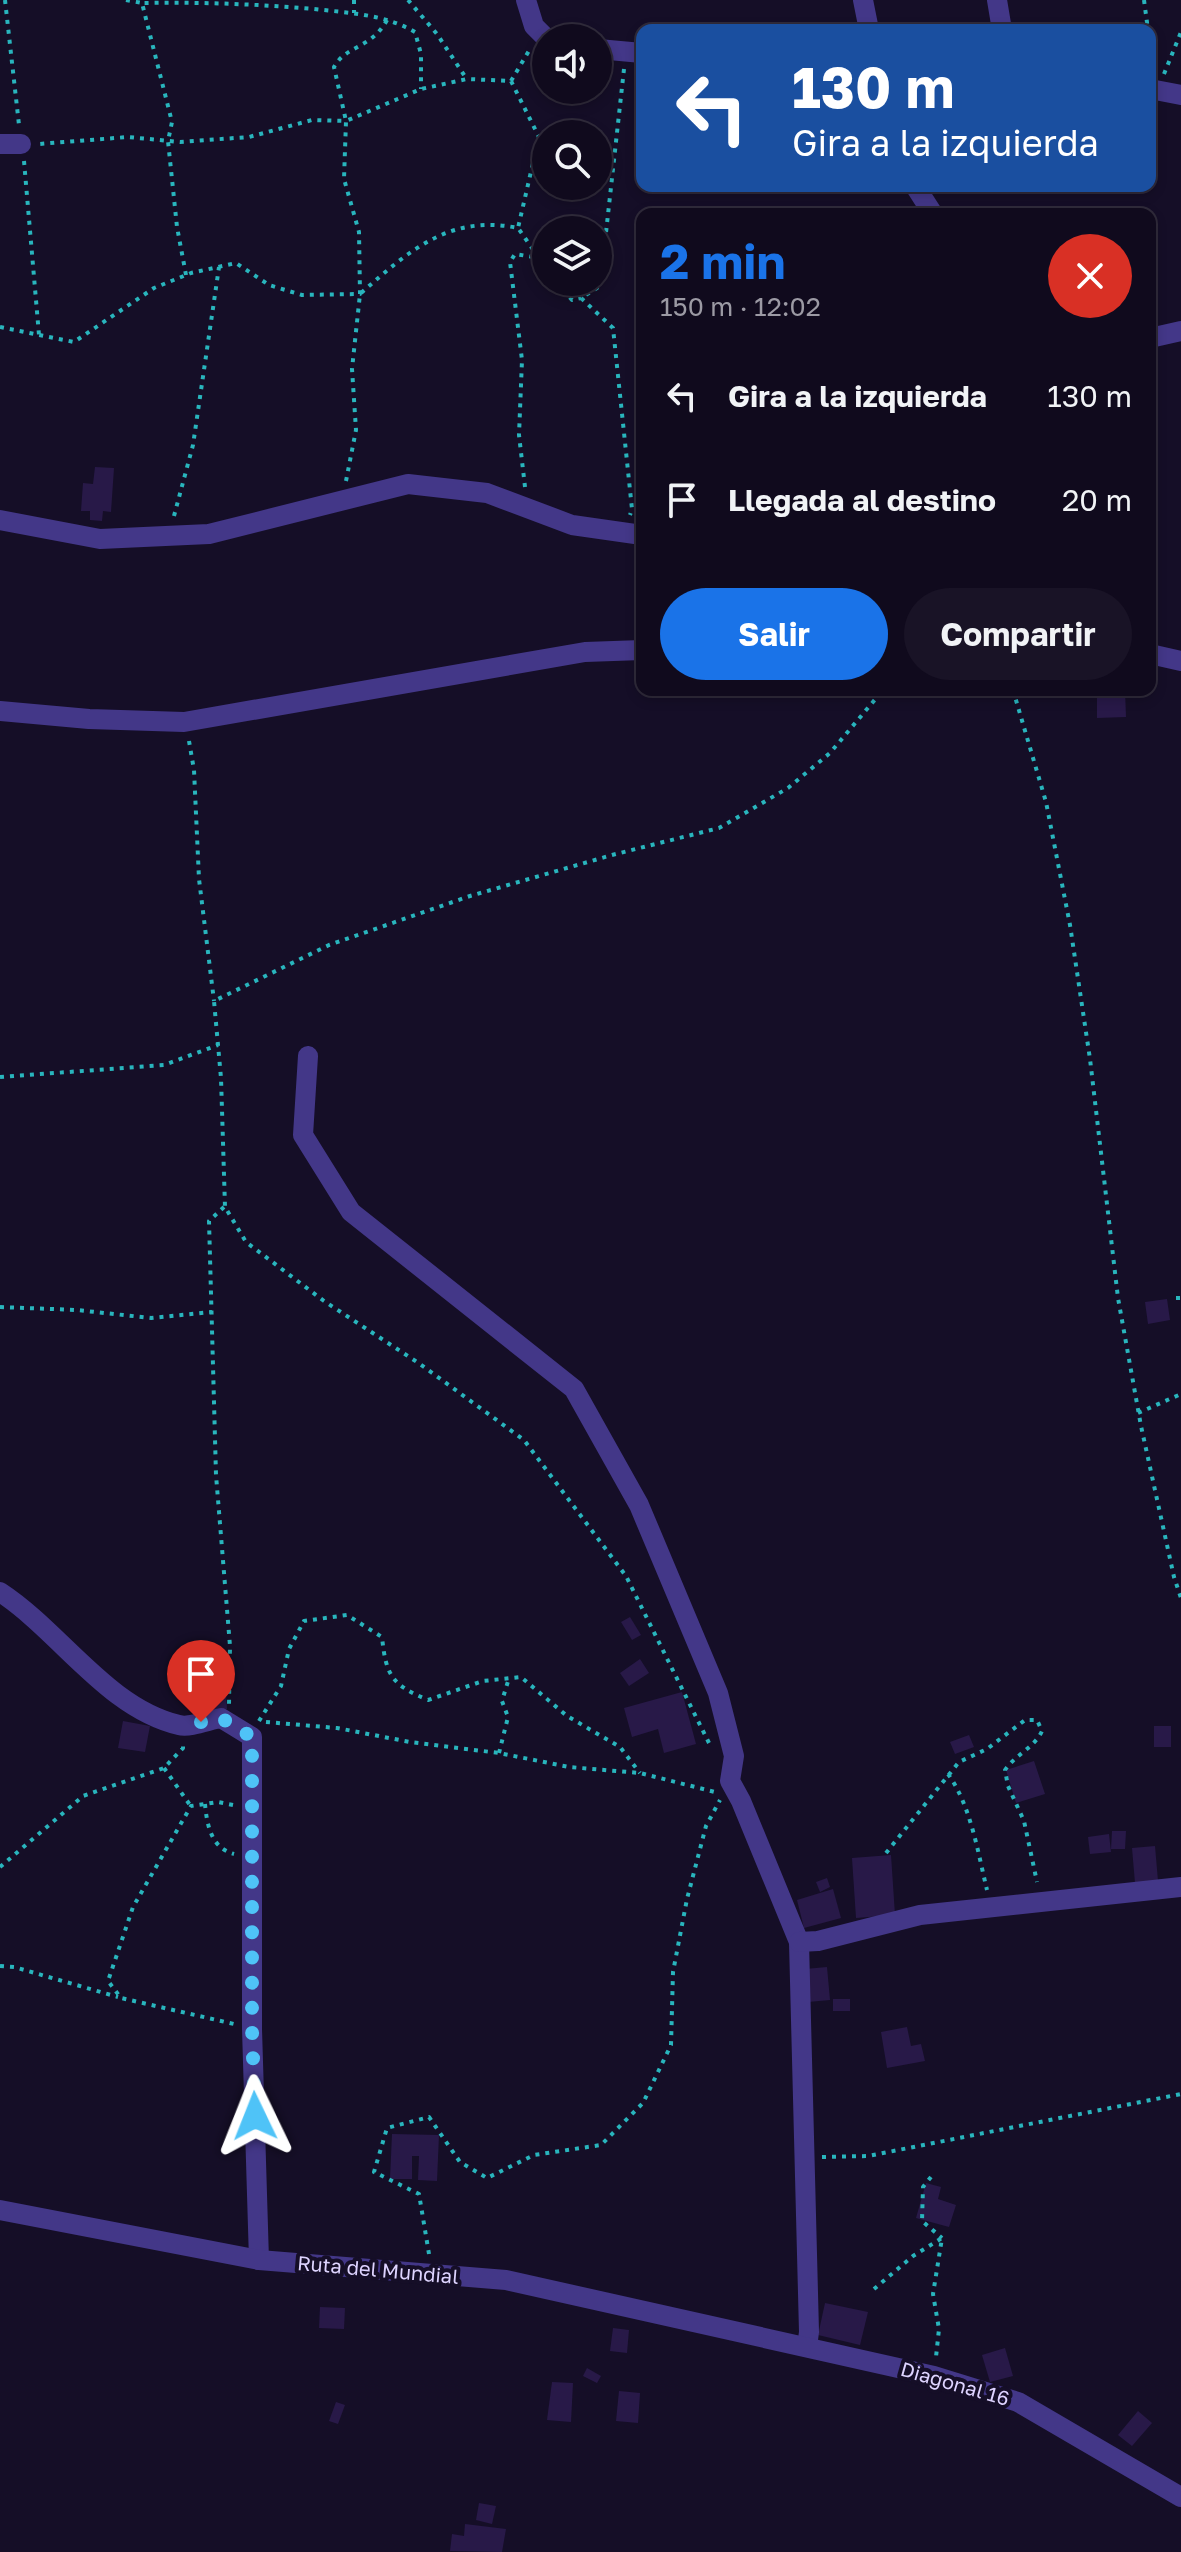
<!DOCTYPE html>
<html lang="es">
<meta charset="utf-8">
<style>
body{margin:0;font-family:"Golos Text",sans-serif;background:#191326;color:#f1f3f6;height:100vh;display:flex;flex-direction:column;font-size:30px;white-space:nowrap}
*{box-sizing:border-box;margin:0}
p{font-size:26px;color:#9c9aa4}
.icon{flex:none;width:44px;height:44px;fill:none;stroke:currentColor;stroke-width:2;stroke-linecap:round;stroke-linejoin:round}
.map{position:relative;flex:1;overflow:hidden}
.sheet{position:absolute;left:636px;top:208px;width:520px;height:488px;display:flex;flex-direction:column;background:#100a1d;border-radius:16px;box-shadow:0 4px 12px #0003,0 0 0 2px #302b3b}
.sheet>*{flex:none}
.hud{position:absolute;left:636px;top:24px;width:520px;height:168px;border-radius:16px;box-shadow:0 4px 12px #0003,0 0 0 2px #302b3b;background:#1a4fa0;color:#fff;overflow:hidden}
.fabs{position:absolute;left:532px;top:24px;display:grid;gap:16px}
.fabs a{display:grid;place-items:center;width:80px;height:80px;border-radius:50%;background:#100a1d;box-shadow:0 4px 12px #0003,0 0 0 2px #302b3b;font-size:40px}
.pin{position:absolute;display:grid;place-items:center;width:68px;height:68px;color:#fff;margin:-82px -34px;border-radius:50% 50% 50% 0;rotate:-45deg;box-shadow:0 0 8px #0007}
.pin .icon{rotate:45deg}
.me{position:absolute;width:88px;margin:-44px;rotate:358deg;stroke-linejoin:round;filter:drop-shadow(0 0 6px #0008)}
.turn{display:flex;align-items:center;gap:28px;height:168px;padding:0 24px;font-size:36px}
.turn .icon{width:104px;height:104px;stroke-width:2.5}
.turn b{display:block;font-size:56px;line-height:68px}
.round{display:grid;place-items:center;flex:none;width:84px;height:84px;border-radius:42px;background:#191326}
.head{display:flex;align-items:center;justify-content:space-between;height:136px;padding:0 24px}
h1{font-size:48px;font-weight:700;line-height:60px;color:#1a73e8}
.cta{display:flex;gap:16px;margin-top:auto;padding:16px 24px}
.cta a{flex:1;height:92px;border-radius:48px;background:#1a73e8;color:#fff;font-size:32px;font-weight:700;line-height:92px;text-align:center}
.cta a+a{background:#191326;color:#f1f3f6}
ul{padding:0;list-style:none}
li{display:flex;align-items:center;gap:24px;height:104px;padding:0 24px}
li div{flex:1}
li b{display:block;font-size:30px}
li em{font-style:normal}
.map>svg:first-child{display:block}
.building{fill:#281948}
.lines{fill:none;stroke-linecap:round;stroke-linejoin:round}
.path{stroke:#29b5bd;stroke-width:4;stroke-dasharray:4 6;stroke-linecap:butt}
.minor{stroke:#433788;stroke-width:20}
.route{stroke:#4fc3f7;stroke-width:14;stroke-dasharray:0 25.2}
.labels{text-anchor:middle;stroke-width:8;stroke-linejoin:round;paint-order:stroke}
.street-label{font-size:20px;fill:#ded4ff;stroke:#150e27}
</style>
<div class="map">
<svg width="1181" height="2552" viewBox="0 0 1181 2552">
<rect width="100%" height="100%" fill="#150e27"/>
<g class="building">
<polygon points="95,467 114,468 111,512 103,511 102,521 90,520 90,511 81,511 83,483 93,484"/>
<polygon points="1097,690 1125,690 1126,717 1097,718"/>
<polygon points="1167,1299 1170,1320 1148,1324 1145,1302"/>
<polygon points="630,1617 641,1635 632,1640 621,1622"/>
<polygon points="640,1659 649,1673 629,1686 620,1673"/>
<polygon points="225,1678 227,1709 198,1711 197,1680"/>
<polygon points="682,1692 696,1744 664,1753 658,1729 632,1737 624,1708"/>
<polygon points="123,1721 150,1726 145,1752 118,1748"/>
<rect x="1154" y="1726" width="17" height="21"/>
<polygon points="969,1735 974,1747 955,1754 950,1742"/>
<polygon points="1034,1761 1045,1794 1016,1803 1006,1770"/>
<polygon points="1112,1831 1126,1831 1125,1849 1111,1849"/>
<polygon points="1109,1834 1111,1852 1090,1854 1088,1837"/>
<polygon points="1155,1846 1158,1881 1135,1883 1132,1848"/>
<polygon points="891,1855 895,1915 856,1918 852,1858"/>
<polygon points="827,1878 830,1887 820,1892 816,1882"/>
<polygon points="833,1889 841,1918 804,1928 797,1900"/>
<polygon points="827,1967 830,2000 808,2002 805,1969"/>
<rect x="833" y="1999" width="17" height="12"/>
<polygon points="907,2027 911,2046 921,2044 925,2061 887,2068 881,2032"/>
<polygon points="392,2134 439,2135 437,2181 418,2180 419,2156 412,2156 412,2179 390,2179"/>
<polygon points="926,2183 941,2187 938,2199 956,2205 949,2227 916,2218"/>
<polygon points="825,2303 868,2312 860,2345 818,2335"/>
<polygon points="320,2307 345,2308 344,2329 319,2328"/>
<polygon points="613,2328 629,2330 627,2353 610,2351"/>
<polygon points="1005,2348 1013,2376 990,2382 982,2355"/>
<polygon points="587,2368 601,2376 597,2383 583,2376"/>
<polygon points="552,2382 573,2383 571,2422 547,2420"/>
<polygon points="619,2391 640,2393 638,2423 616,2421"/>
<polygon points="336,2402 345,2405 338,2424 329,2421"/>
<polygon points="1138,2411 1152,2423 1132,2446 1118,2435"/>
<polygon points="479,2503 496,2506 492,2524 476,2520"/>
<polygon points="465,2524 506,2529 502,2552 450,2551 452,2534 464,2536"/>
</g>
<g class="lines">
<g class="path">
<polyline points="5,0 19,125"/>
<polyline points="126,0 142,3 142,0"/>
<polyline points="354,0 354,13"/>
<polyline points="408,0 437,34 466,78"/>
<polyline points="1144,0 1148,30"/>
<path d="M387 20C371 49 346 45 334 67L346 121 421 89 467 79 511 81 539 137 518 228"/>
<polyline points="1150,45 1154,70"/>
<polyline points="624,69 601,278 597,288 581,298 613,328 632,509 630,515"/>
<polyline points="1164,74 1181,32"/>
<polyline points="511,81 530,49"/>
<polyline points="24,161 39,335"/>
<path d="M186 275 177 227 168 141 172 122 142 3C200 2 257 4 314 9 349 13 384 14 415 32L421 54V89"/>
<polyline points="557,282 572,300 581,298"/>
<polyline points="0,327 74,342 154,288 191,273 236,263 269,285 302,295 360,294 359,232 344,179 346,121 312,120 249,137 180,142 128,137 39,144"/>
<path d="M346 481 356 430 352 369 360 294C409 251 449 214 518 228L546 268"/>
<polyline points="525,487 519,435 522,360 510,262 515,254 539,258"/>
<polyline points="174,516 193,445 219,267"/>
<polyline points="1013,690 1046,802 1070,925 1090,1059 1118,1298 1141,1426 1174,1577 1181,1598"/>
<polyline points="189,741 194,770 199,879 214,1001"/>
<polyline points="0,1077 164,1065 218,1045"/>
<polyline points="224,1207 209,1221 216,1475 230,1646 229,1704"/>
<polyline points="1176,1298 1181,1298"/>
<polyline points="0,1307 77,1310 151,1318 212,1312"/>
<polyline points="1138,1413 1181,1394"/>
<path d="M259 1721 281 1686 289 1649 304 1621 347 1615 382 1637C386 1676 392 1685 428 1700L483 1681 521 1677 567 1716 620 1747 640 1773"/>
<polyline points="266,1722 337,1728 410,1742 499,1753 569,1767 640,1773 715,1792"/>
<polyline points="709,1743 626,1576 524,1440 420,1364 324,1301 246,1242 225,1207 221,1078 214,1001 329,945 470,896 612,855 719,828 788,788 830,753 883,690"/>
<polyline points="499,1753 508,1717 502,1701 509,1678"/>
<polyline points="164,1768 190,1805"/>
<path d="M948 1774C971 1806 978 1853 987 1890"/>
<path d="M205 1804C207 1825 211 1848 234 1854"/>
<polyline points="233,1805 218,1802 191,1806 133,1907 108,1981 121,1998 234,2024"/>
<path d="M886 1853 959 1762 987 1749 1025 1720H1037L1042 1731C1035 1747 1015 1755 1005 1770L1008 1786 1024 1821 1037 1882"/>
<polyline points="0,1867 83,1796 164,1768 183,1748 183,1745"/>
<polyline points="0,1966 14,1967 118,1997"/>
<polyline points="822,2157 868,2156 1181,2094"/>
<polyline points="931,2177 923,2187 922,2221 942,2238"/>
<polyline points="429,2254 419,2194 374,2172 387,2128 429,2117 460,2162 487,2178 534,2155 601,2145 643,2103 671,2045 673,1972 687,1899 706,1826 720,1800"/>
<polyline points="874,2289 913,2256 942,2238 933,2294 939,2329 936,2357"/>
</g>
<g class="minor">
<polyline points="526,0 534,26 546,38"/>
<polyline points="863,0 869,30"/>
<polyline points="997,0 1002,30"/>
<polyline points="598,49 642,53"/>
<polyline points="1150,89 1181,95"/>
<polyline points="0,144 21,144"/>
<polyline points="915,186 933,214"/>
<polyline points="1150,338 1181,331"/>
<polyline points="0,520 100,539 209,534 408,484 487,493 572,525 642,535"/>
<polyline points="1150,654 1181,661"/>
<polyline points="0,711 89,719 184,722 585,652 642,650"/>
<polyline points="308,1056 303,1135 351,1212 574,1389 639,1505 718,1693 734,1756 730,1781 741,1801 799,1942 809,2332 807,2347"/>
<path d="M0 1592C61 1632 107 1708 179 1725 190 1728 209 1720 221 1718L252 1737V2029L259 2260"/>
<polyline points="799,1942 818,1941 920,1915 1181,1887"/>
<polyline points="0,2210 259,2260 506,2280 934,2376 1018,2402 1181,2497"/>
</g>
</g>
<g class="lines">
<polyline class="route" points="201,1722 221,1718 252,1737 252,2029 255,2116"/>
</g>
<g class="labels">
<g class="street-label">
<text transform="translate(378 2270) rotate(5)" y="7">Ruta del Mundial</text>
<text transform="translate(955 2384) rotate(16)" y="7">Diagonal 16</text>
</g>
</g>
</svg>
<div class="fabs">
<a><svg class="icon" aria-label="sound" viewBox="0 0 24 24"><path d="M4 9h4l5-4v14l-5-4H4zM17 9q2 3 0 6"/></svg></a>
<a><svg class="icon" aria-label="search" viewBox="0 0 24 24"><circle cx="10" cy="10" r="6"/><path d="M15 15l6 6"/></svg></a>
<a><svg class="icon" aria-label="layers" viewBox="0 0 24 24"><path d="M12 4l9 5-9 5-9-5zM3 14l9 5 9-5"/></svg></a>
</div>
<div class="pin" style="left:201px;top:1722px;background:#d93025"><svg class="icon" aria-label="arrive" viewBox="0 0 24 24"><path d="M6 21V4h12l-3 4 3 4H6"/></svg></div>
<svg class="me" style="left:255px;top:2116px" viewBox="-20 -20 40 40"><path d="M0-17L14 15 0 8-14 15z" fill="#4fc3f7" stroke="#fff" stroke-width="4"/></svg>
<div class="hud">
<div class="turn"><svg class="icon" aria-label="left" viewBox="0 0 24 24"><path d="M17 20v-9H6M10 6l-5 5 5 5"/></svg><div><b>130 m</b>Gira a la izquierda</div></div>
</div>
<section class="sheet">
<div class="head"><div><h1>2 min</h1><p>150 m · 12:02</p></div><a class="round" style="background:#d93025;color:#fff"><svg class="icon" aria-label="close" viewBox="0 0 24 24"><path d="M6 6l12 12M18 6L6 18"/></svg></a></div>
<ul>
<li><svg class="icon" aria-label="left" viewBox="0 0 24 24"><path d="M17 20v-9H6M10 6l-5 5 5 5"/></svg><div><b>Gira a la izquierda</b></div><em>130 m</em></li>
<li><svg class="icon" aria-label="arrive" viewBox="0 0 24 24"><path d="M6 21V4h12l-3 4 3 4H6"/></svg><div><b>Llegada al destino</b></div><em>20 m</em></li>
</ul>
<div class="cta"><a>Salir</a><a>Compartir</a></div>
</section>
</div>
